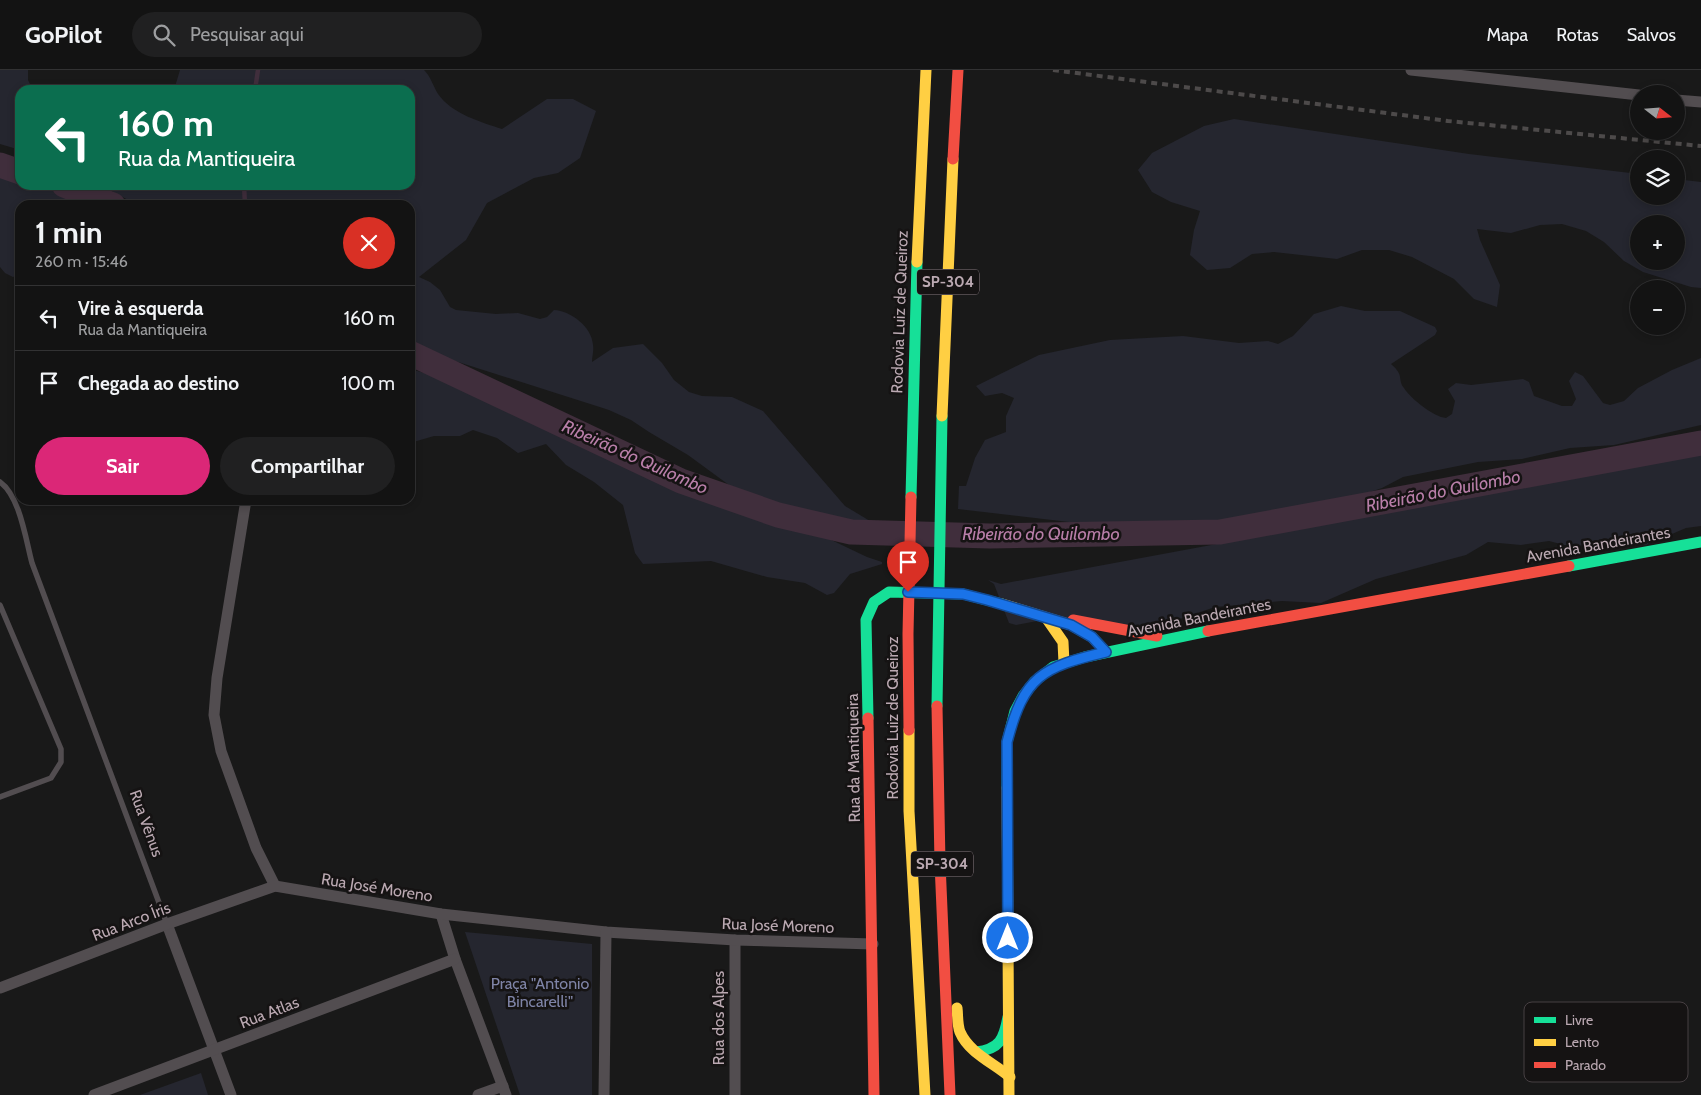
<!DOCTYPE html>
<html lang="pt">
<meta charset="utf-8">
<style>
body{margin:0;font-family:Cabin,sans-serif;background:#202021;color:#f1f3f6;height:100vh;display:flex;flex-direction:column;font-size:19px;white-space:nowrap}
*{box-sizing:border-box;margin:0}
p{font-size:16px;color:#9d9ea0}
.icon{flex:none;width:28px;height:28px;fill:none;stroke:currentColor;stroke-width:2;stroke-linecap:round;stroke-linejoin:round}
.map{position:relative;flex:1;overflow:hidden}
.panel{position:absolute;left:15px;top:130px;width:400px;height:305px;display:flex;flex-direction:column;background:#131313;border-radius:15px;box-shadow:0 2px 8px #0003,0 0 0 1px #323233}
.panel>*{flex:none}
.banner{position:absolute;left:15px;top:15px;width:400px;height:105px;border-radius:15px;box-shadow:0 2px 8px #0003,0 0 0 1px #323233;background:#0b6e4f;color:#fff;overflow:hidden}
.needle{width:32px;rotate:107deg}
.controls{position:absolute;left:1630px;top:15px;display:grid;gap:10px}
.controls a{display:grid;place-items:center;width:55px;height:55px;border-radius:50%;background:#131313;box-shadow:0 2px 8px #0003,0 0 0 1px #323233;font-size:25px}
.pin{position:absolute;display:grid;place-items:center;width:42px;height:42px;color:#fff;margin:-51px -21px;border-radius:50% 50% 50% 0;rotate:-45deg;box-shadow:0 0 5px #0007}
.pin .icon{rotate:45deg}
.me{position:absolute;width:55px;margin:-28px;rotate:0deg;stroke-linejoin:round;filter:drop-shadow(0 0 4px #0008)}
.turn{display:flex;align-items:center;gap:18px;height:105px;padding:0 20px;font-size:22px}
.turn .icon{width:65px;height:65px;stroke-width:2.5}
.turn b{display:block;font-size:35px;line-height:42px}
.round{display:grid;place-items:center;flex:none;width:52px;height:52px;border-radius:26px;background:#202021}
.headline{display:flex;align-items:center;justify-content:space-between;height:85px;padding:0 20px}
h1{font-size:30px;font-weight:700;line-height:38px}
.primary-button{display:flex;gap:10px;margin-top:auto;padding:10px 20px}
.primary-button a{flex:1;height:58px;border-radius:30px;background:#db2777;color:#fff;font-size:20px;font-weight:700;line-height:58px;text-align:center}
.primary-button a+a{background:#202021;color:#f1f3f6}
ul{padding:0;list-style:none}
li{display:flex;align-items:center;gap:15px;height:65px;padding:0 20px;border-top:1px solid #323233}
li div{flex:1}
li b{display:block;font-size:19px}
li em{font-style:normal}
header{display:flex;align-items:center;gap:30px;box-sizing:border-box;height:70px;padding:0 25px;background:#131313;border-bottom:1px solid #323233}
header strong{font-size:24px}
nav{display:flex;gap:28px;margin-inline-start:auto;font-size:18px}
.search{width:350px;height:45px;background:#202021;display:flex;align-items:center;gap:12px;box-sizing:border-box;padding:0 18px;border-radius:28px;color:#9d9ea0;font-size:19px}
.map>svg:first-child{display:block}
.green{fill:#25262f;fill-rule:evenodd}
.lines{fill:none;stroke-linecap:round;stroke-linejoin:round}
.stream{stroke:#402e3c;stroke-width:4.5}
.river{stroke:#402e3c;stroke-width:25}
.lane{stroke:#524d50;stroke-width:5.5}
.street{stroke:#524d50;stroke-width:11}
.fast{stroke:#16e098;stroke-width:11}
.slow{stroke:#ffcf43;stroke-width:11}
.jam{stroke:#f24e42;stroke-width:11}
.rail{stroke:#4d4a4a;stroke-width:4;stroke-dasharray:6 5;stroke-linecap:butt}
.route-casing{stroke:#114b97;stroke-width:12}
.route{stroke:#1a73e8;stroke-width:9}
.labels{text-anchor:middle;stroke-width:5;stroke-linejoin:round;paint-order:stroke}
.shield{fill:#151313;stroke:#897c82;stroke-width:1}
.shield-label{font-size:15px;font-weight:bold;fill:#bba9b2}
.street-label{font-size:16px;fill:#bba9b2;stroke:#151313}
.park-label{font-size:16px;fill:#7f84a7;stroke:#151313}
.water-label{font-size:18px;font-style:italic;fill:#b87ea8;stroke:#151313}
.key{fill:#151313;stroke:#474043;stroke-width:1}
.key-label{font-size:14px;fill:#bba9b2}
</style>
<header>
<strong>GoPilot</strong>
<div class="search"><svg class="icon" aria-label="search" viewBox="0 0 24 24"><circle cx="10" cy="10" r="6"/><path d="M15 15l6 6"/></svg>Pesquisar aqui</div>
<nav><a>Mapa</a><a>Rotas</a><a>Salvos</a></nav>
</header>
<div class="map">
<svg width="1701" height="1025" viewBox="0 0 1701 1025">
<rect width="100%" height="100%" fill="#191919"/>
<g class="green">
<polygon points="0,0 28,0 28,10 33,20 20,20 20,80 0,74"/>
<path d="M180 0H424C431 7 433 16 438 24 452 44 481 52 502 59L547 29H573L596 41 580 88 558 103 534 108 487 133 466 170 419 207 430 212 440 220 450 237 456 240 496 244 518 243 540 249 547 247 554 240C571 241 592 257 593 275 594 281 592 286 592 292L613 278 643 274 662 293 674 310 689 322 702 326 732 327 763 341 845 436 875 454 878 460H857L831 456 765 435 744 426 688 385 649 362 631 350 609 340 455 291 410 283V135H137L101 115H410V20H174Z"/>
<path d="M1234 49 1469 84 1639 104V126H1676V109L1701 112V218L1691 217 1643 202 1624 191 1604 172 1586 161 1562 154 1540 155 1511 163 1477 159 1480 170 1500 215 1497 237 1474 229 1454 209 1412 187 1389 180H1362L1337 189 1274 182 1252 184 1230 198 1207 200 1190 185 1194 160 1200 141 1171 132 1152 122 1138 100 1152 83 1204 56ZM1639 154H1676V191H1639Z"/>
<polygon points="0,104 20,111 20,115 34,115 96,135 20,135 20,204 13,207 5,203 0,197"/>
<path d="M1341 236 1365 241H1400L1435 257 1437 261 1435 265 1391 294C1405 306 1397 309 1404 318 1411 329 1434 347 1446 348L1452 344 1455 331 1448 319 1456 313 1471 315 1523 309 1529 312 1534 326 1562 336H1572L1576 329 1569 311 1575 302 1583 306 1603 333 1610 335 1624 331 1638 318 1672 300 1701 288V355L1614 375 1570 378 1522 389 1478 392 1403 407 1382 418 1328 436 1228 460 1177 470H1150L1122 465 1086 454 958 439 959 416H966L975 388 985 370 1006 362V346L1014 328 1002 323 985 326 976 316 1039 285 1110 270 1183 266 1239 273 1268 271 1278 274 1293 266 1314 244Z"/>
<polygon points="410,299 457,312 590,355 867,487 882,492 882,494 850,504 834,523 827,525 805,513 767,507 711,491 643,494 635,483 623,435 594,412 566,395 546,374 518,383 497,368 473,360 460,366 434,366 410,373"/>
<polygon points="1701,384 1701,456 1686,458 1646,475 1600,472 1572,477 1549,471 1521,475 1488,472 1466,485 1376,509 1321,533 1282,531 1215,537 1171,552 1133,560 1053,548 1016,555 1009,553 994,514 988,510 1001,514"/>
<polygon points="465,862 592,874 592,1025 520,1025"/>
<polygon points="201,1003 208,1025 140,1025"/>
</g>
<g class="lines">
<g class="stream">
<polyline points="255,20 258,0"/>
<polyline points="244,115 245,135"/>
</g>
<g class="river">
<polyline points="0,95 20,102"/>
<polyline points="64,115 113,135"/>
<polyline points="410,283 681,411 778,445 851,462 990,466 1220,462 1701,373"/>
</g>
<g class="lane">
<path d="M0 412C20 426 26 471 32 493L167 854"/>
<polyline points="0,535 61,679 61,692 51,708 0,727"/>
</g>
<g class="street">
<polyline points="1411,0 1639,25"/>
<polyline points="1676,30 1701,32"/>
<polyline points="246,430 217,608 214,645 221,681 256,778 275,816"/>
<polyline points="441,844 455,889 506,1025"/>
<polyline points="167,854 231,1025"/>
<polyline points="735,870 735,1025"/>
<polyline points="0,918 167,854 275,816 441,844 606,862 735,870 873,874"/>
<polyline points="94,1025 455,889"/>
<polyline points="478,1025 503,1016"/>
<polyline points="604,1025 606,862"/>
</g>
<g class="fast">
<polyline points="911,427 917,192"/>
<polyline points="1569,496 1701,472"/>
<polyline points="937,636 942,346"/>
<polyline points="868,648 866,550 874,532 889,522 963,524 1002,534"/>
<polyline points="1007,718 1007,672 1015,641 1023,626 1035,611 1053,597 1085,587 1208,561"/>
<path d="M976 982C1000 979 1004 969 1008 947"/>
</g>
<g class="slow">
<polyline points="917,192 926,0"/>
<polyline points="942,346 953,89"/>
<polyline points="1002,534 1071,555 1092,567 1106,582"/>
<polyline points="1047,549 1063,572 1064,593"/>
<polyline points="909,660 909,741 925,1025"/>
<polyline points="1007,718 1009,1025"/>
<path d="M957 938C958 946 957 954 960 962 969 983 994 993 1010 1007"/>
</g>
<g class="jam">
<polyline points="953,89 958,0"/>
<polyline points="1073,550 1157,566"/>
<polyline points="1208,561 1569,496"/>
<polyline points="937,636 940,793 950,1025"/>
<polyline points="868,648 874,1025"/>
<polyline points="909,660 908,564 911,427"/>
</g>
<polyline class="rail" points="1053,0 1448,51 1701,76"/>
</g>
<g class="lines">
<defs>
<path id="route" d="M908 522 963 524 987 530 1071 555 1092 567 1106 582C1042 597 1024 606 1007 672L1008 868"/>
</defs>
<use href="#route" class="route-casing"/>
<use href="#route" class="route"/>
</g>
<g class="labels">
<g class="shield">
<rect x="917" y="199.5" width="62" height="25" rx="4"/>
<rect x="911" y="781.5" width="62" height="25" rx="4"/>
</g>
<g class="shield-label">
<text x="948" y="217">SP-304</text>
<text x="942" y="799">SP-304</text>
</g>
<g class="street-label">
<text transform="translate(899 242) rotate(-88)" y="6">Rodovia Luiz de Queiroz</text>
<text transform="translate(1598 474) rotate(-10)" y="6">Avenida Bandeirantes</text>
<text transform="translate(1199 547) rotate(-11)" y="6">Avenida Bandeirantes</text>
<text transform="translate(892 648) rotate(-90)" y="6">Rodovia Luiz de Queiroz</text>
<text transform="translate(853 688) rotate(-91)" y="6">Rua da Mantiqueira</text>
<text transform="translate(147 753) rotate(70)" y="6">Rua Vênus</text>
<text transform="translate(377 817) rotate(9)" y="6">Rua José Moreno</text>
<text transform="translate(131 851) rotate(-21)" y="6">Rua Arco Íris</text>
<text transform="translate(778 855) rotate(2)" y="6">Rua José Moreno</text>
<text transform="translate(269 942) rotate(-21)" y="6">Rua Atlas</text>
<text transform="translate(718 948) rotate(-90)" y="6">Rua dos Alpes</text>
</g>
<g class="park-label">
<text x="540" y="919">Praça "Antonio<tspan x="540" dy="18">Bincarelli"</tspan></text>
</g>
<g class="water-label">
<text transform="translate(635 387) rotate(24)" y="6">Ribeirão do Quilombo</text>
<text transform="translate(1443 421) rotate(-11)" y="6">Ribeirão do Quilombo</text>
<text x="1041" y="470">Ribeirão do Quilombo</text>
</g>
</g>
<rect x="1524" y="932" width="164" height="80" rx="8" class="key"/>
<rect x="1534" y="947" width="22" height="6" fill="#16e098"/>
<rect x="1534" y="969" width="22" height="7" fill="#ffcf43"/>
<rect x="1534" y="992" width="22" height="6" fill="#f24e42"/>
<g class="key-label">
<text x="1565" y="955">Livre</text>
<text x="1565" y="977">Lento</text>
<text x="1565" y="1000">Parado</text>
</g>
</svg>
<div class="controls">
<a><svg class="needle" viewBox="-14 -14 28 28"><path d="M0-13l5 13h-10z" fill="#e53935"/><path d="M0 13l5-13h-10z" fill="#9d9ea0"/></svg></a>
<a><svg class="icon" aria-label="layers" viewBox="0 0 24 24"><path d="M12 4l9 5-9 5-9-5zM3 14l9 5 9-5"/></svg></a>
<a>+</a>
<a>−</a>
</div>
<div class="pin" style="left:908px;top:522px;background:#d93025"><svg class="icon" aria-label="arrive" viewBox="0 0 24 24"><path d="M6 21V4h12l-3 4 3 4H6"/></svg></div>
<svg class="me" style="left:1008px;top:868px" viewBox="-20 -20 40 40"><circle r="17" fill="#1a73e8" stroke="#fff" stroke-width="3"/><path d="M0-11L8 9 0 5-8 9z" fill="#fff"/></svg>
<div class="banner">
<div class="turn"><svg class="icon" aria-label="left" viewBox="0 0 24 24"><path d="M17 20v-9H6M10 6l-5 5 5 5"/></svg><div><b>160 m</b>Rua da Mantiqueira</div></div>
</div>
<section class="panel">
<div class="headline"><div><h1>1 min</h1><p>260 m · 15:46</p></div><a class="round" style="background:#d93025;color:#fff"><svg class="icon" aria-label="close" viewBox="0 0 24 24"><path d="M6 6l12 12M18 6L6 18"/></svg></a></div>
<ul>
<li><svg class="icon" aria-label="left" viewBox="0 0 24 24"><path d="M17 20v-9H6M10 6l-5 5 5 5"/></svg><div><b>Vire à esquerda</b><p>Rua da Mantiqueira</p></div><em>160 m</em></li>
<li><svg class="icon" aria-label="arrive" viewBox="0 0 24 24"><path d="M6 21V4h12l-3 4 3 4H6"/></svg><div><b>Chegada ao destino</b></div><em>100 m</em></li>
</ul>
<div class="primary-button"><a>Sair</a><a>Compartilhar</a></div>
</section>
</div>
